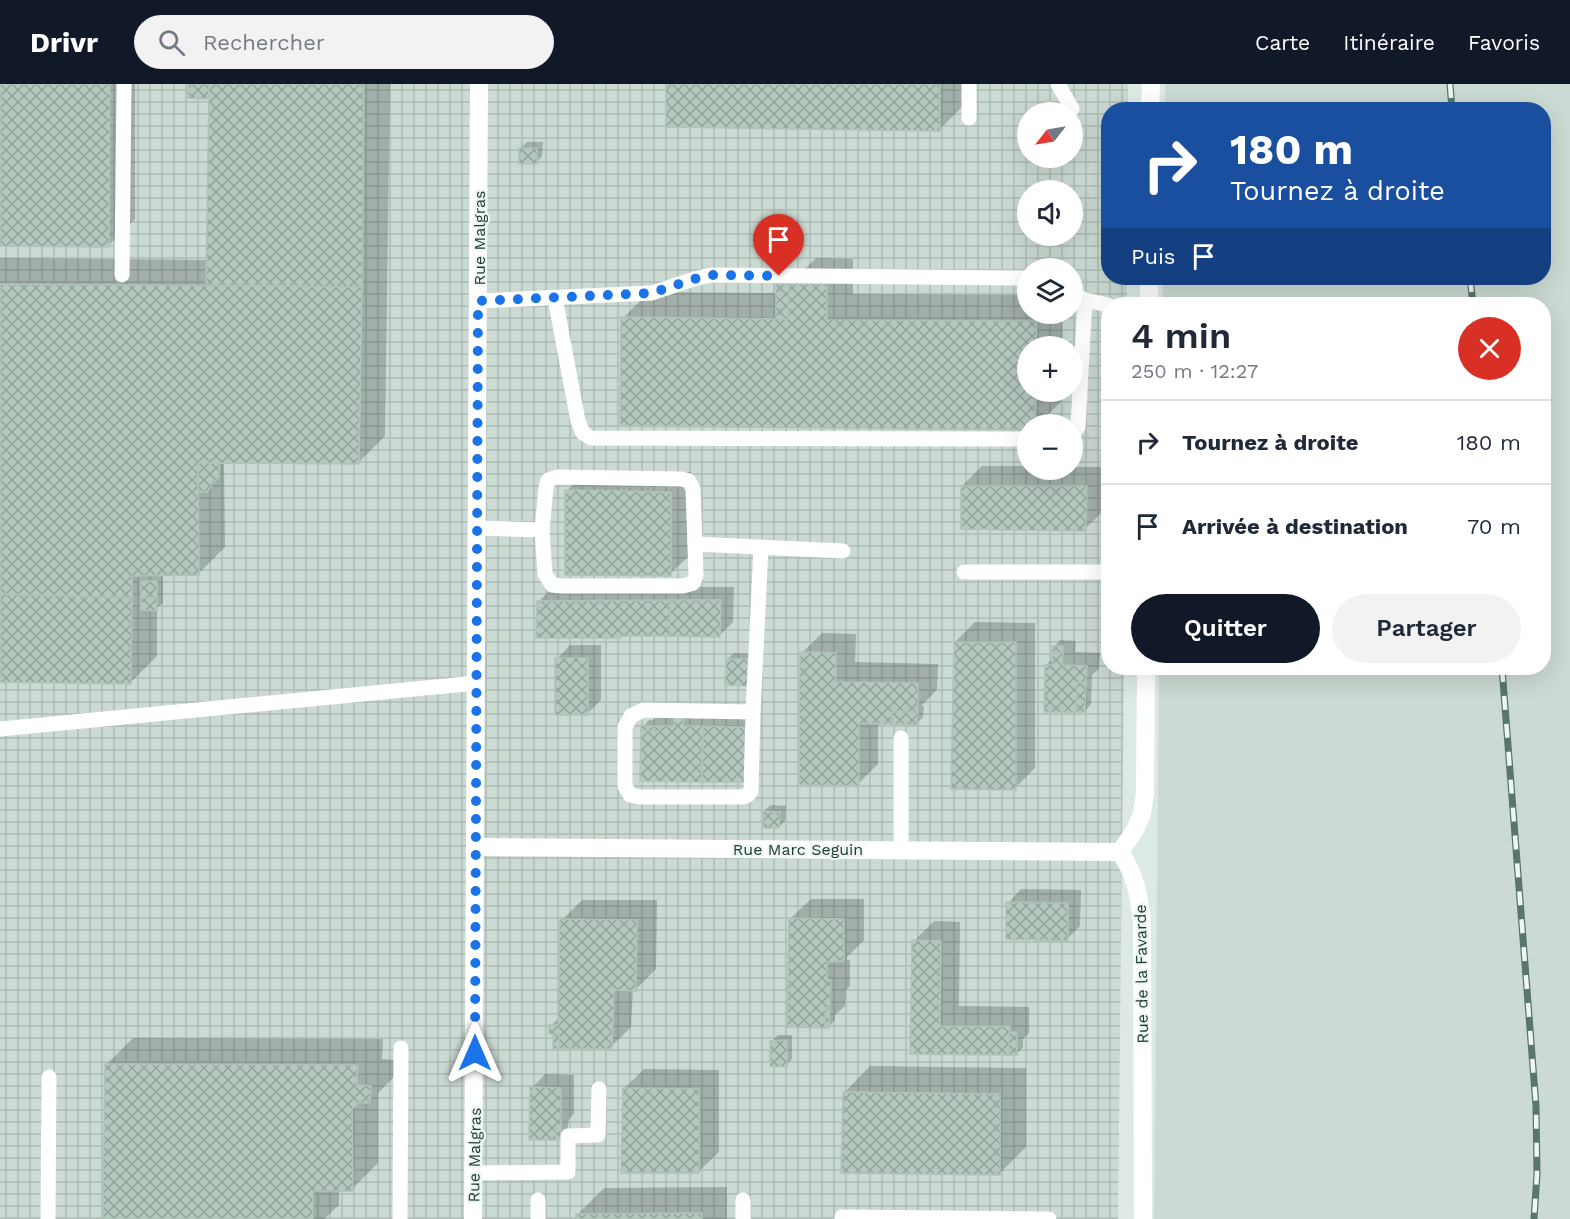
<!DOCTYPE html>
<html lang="fr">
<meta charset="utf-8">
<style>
body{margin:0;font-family:"Work Sans",sans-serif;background:#f2f2f3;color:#1f2937;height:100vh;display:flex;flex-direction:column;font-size:22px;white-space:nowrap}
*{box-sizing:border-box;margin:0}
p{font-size:20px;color:#747a83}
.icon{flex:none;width:33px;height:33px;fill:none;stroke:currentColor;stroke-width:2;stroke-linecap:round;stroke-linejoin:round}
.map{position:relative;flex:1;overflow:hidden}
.details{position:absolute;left:1101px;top:213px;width:450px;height:378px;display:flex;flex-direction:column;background:#fff;border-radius:24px;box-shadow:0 6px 24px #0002}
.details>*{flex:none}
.banner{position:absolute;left:1101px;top:18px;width:450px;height:183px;border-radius:24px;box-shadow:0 6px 24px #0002;background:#1a4fa0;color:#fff;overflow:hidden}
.needle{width:39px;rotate:239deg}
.fabs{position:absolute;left:1017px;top:18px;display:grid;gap:12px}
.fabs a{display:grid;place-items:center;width:66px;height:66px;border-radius:50%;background:#fff;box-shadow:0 6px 24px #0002;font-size:30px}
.pin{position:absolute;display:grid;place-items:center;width:51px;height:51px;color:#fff;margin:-62px -26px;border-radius:50% 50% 50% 0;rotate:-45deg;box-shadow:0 0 6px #0007}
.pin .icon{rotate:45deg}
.me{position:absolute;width:66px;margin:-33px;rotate:0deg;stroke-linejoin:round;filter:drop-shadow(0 0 4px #0008)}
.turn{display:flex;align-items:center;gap:21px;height:126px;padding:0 30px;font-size:27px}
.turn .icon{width:78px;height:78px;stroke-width:2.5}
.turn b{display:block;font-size:42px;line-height:51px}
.then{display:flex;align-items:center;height:57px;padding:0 30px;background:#0003;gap:12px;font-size:22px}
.round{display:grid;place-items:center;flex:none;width:63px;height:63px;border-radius:32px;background:#f2f2f3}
.summary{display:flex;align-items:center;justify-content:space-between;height:102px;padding:0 30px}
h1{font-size:36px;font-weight:600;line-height:45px}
.button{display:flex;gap:12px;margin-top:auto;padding:12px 30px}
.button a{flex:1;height:69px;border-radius:36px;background:#111827;color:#fff;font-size:24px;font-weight:600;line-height:69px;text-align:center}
.button a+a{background:#f2f2f3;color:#1f2937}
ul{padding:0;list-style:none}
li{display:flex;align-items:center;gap:18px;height:84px;padding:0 30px;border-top:2px solid #e0e1e3}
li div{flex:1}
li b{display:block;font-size:22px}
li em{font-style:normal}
header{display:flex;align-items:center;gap:36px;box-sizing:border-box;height:84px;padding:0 30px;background:#111827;color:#fff}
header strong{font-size:28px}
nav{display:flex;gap:33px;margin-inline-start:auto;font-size:21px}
.search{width:420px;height:54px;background:#f2f2f3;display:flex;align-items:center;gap:15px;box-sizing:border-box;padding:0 21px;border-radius:33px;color:#747a83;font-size:22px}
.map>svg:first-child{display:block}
.built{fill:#cbdad2}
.industrial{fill:url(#industrial-grid);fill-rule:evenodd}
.shadow{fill:#0003}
.building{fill:url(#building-cross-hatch);stroke:#afc4b9;stroke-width:1.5}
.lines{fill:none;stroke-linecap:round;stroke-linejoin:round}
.service{stroke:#fff;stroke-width:15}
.minor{stroke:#fff;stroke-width:18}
.rail-casing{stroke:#58766b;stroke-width:7}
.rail{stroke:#eef7f1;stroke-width:4.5;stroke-dasharray:14;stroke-linecap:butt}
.route{stroke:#1a73e8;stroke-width:10;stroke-dasharray:0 18}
.labels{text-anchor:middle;stroke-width:4.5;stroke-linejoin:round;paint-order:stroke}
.street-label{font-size:16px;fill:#1e3a30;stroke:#eef7f1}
</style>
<header>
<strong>Drivr</strong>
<div class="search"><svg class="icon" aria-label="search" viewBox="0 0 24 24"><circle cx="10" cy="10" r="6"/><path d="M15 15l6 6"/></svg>Rechercher</div>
<nav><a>Carte</a><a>Itinéraire</a><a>Favoris</a></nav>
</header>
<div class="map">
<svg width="1570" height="1135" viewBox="0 0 1570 1135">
<defs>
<pattern id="industrial-grid" width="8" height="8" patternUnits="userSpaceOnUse" patternTransform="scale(1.5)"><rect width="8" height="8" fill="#cbdad2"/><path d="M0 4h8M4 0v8" fill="none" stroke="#aebcb5"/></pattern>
<pattern id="building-cross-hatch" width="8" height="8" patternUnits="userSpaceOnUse" patternTransform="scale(1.5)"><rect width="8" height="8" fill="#b5c8be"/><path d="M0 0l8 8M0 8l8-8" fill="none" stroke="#93a39b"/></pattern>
</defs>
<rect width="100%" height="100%" fill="#ddeae3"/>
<polygon class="built" points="1165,0 1570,0 1570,1135 1154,1135 1159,584 1544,584 1544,220 1163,220 1163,194 1544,194 1544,26 1165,25"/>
<path class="industrial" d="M0 0H1128V25L1108 26V194H1127V220H1108V584H1124L1118 1135H0ZM1028 28H1072V74H1028ZM1028 106H1072V152H1028ZM1028 184H1072V230H1028ZM1028 262H1072V308H1028ZM1028 340H1072V386H1028Z"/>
<g class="shadow">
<polygon points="0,0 135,0 135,135 109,161 0,160"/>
<polygon points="190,0 390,0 385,352 359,378 224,378 225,463 198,490 163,490 163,519 157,524 157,572 131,598 0,597 0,174 208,176 210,14"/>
<polygon points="668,0 966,0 966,19 939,46"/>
<polygon points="527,58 543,58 542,72 536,79 521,64"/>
<polygon points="816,174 853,175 853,210 1028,211 1028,230 1062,230 1062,262 1028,262 1028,308 1061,308 1061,318 1038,340 1028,340 623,234 649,208 778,209 778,200 784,194 796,194"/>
<polygon points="982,382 1028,382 1028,386 1072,386 1072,383 1106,383 1105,425 1085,445 962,402"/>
<polygon points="587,387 691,388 691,470 670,490 567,407"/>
<polygon points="559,497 690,503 734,503 733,538 720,551 623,551 621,553 538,518"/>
<polygon points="975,538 1035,539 1035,684 1015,704 955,558"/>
<polygon points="822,549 856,550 855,578 938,580 937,606 921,622 924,622 923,633 917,639 878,639 878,680 858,700 802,569"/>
<polygon points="1060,556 1076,557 1075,568 1100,569 1099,584 1092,591 1091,620 1085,627 1046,581 1054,574 1054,563"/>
<polygon points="570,561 601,561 601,616 587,630 557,575"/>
<polygon points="734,569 754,570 754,594 727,575"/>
<polygon points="758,630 757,683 643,643 649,636 653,636 656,634"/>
<polygon points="771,721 786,722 785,737 779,743 764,727"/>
<polygon points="1021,805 1081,806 1080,842 1067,855 1008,819"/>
<polygon points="811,815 864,815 864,856 847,873 847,876 850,876 850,902 846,906 845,922 835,931 835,936 829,942 790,835"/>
<polygon points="582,816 657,816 656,885 636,905 633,905 631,943 611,963 555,949 551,942 560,932 562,836"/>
<polygon points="934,837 960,838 959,922 1029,923 1029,949 1023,955 1023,963 1017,970 912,968 914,857"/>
<polygon points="778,951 792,951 792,975 786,981 772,957"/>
<polygon points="133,954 383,955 382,975 396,976 396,991 378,1009 378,1079 352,1105 339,1105 339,1121 324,1135 105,1135 107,980"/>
<polygon points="870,982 1026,984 1026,1063 999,1090 844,1009"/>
<polygon points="644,985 719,986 719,1068 698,1088 624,1005"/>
<polygon points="545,990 574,991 574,1030 569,1035 567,1048 560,1054 532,1004"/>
<polygon points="727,1103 727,1135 577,1135 577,1131 604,1104"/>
</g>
<g class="building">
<polygon points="0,0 110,0 109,163 0,162"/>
<polygon points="188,0 209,0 209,15 188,14"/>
<polygon points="209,0 364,0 362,203 206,202"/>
<polygon points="666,0 940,0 940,47 666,43"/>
<rect x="519" y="64" width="18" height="16"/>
<polygon points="0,200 362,203 359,380 198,379 199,491 132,492 132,514 0,510"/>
<polygon points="776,200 789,200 788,235 776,235"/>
<polygon points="789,200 827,200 827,236 1037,237 1036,262 1028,262 1028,308 1036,308 1035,340 1028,340 1028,346 620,342 621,233 788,235"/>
<polygon points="198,379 219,379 219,392 207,408 198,408"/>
<polygon points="961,402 1087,402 1086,447 961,445"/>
<polygon points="565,406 671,408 671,492 565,491"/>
<rect x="141" y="497" width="16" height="17"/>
<polygon points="0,510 132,514 131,600 0,598"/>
<polygon points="141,514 157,514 157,527 141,526"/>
<polygon points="670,516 721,516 720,553 670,552"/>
<polygon points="670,516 670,552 621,552 621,554 536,554 537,517"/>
<polygon points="954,558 1016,558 1016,706 951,705"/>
<rect x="1052" y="562" width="11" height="7"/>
<polygon points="800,568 836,569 836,598 918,599 918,628 892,628 892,640 859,640 859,702 799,701"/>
<polygon points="1052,569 1063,569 1062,581 1087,582 1086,599 1077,599 1076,628 1044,628 1045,581 1052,581"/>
<rect x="555" y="574" width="33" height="57"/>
<polygon points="726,575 748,575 748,602 725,601"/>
<polygon points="1077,599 1086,599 1085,628 1076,628"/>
<polygon points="892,628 918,628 917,641 892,640"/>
<polygon points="674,633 684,633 683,642 703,642 702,698 640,697 641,646 659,647 660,642 674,642"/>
<polygon points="641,642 660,642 659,647 641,646"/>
<polygon points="703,642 745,643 745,698 702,698"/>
<polygon points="763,727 780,728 779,744 763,744"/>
<polygon points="1006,818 1068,819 1068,857 1006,855"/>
<polygon points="789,834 844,835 844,877 827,878 827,895 831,896 830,924 826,924 825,944 787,943"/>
<polygon points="560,835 637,836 636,907 614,906 612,965 559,964 559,950 549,950 549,941 558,941"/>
<polygon points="912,856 941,857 940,942 1010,942 1009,971 910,970"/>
<polygon points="826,924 830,924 829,944 825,944"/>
<rect x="1009" y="948" width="8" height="23"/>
<polygon points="553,950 559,950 559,964 553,965"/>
<polygon points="787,956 787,983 770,982 770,957"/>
<polygon points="105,980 358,981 357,1001 371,1002 370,1019 359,1019 352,1025 353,1107 313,1107 313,1135 103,1135"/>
<polygon points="530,1003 561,1004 561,1045 556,1044 556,1056 529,1056"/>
<polygon points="623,1004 699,1005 699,1089 621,1089"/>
<polygon points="843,1008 1000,1010 1000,1091 841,1089"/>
<polygon points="556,1044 561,1045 561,1056 556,1056"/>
<polygon points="702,1129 702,1135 576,1135 576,1130"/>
</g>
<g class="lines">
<g class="service">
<polyline points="1058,0 1072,25"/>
<polyline points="969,34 969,0"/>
<polyline points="122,191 124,0"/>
<polyline points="1072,209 1085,216 1108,221"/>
<polyline points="555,214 578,337 583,349 591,354 1028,355"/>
<polyline points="478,217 652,209 694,195 711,191 1028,194"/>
<polyline points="1072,351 1078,343 1085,216"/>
<polygon points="557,393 682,395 689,397 693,405 696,491 693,499 683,502 561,502 552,501 545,490 542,446 546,404 548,396"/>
<polyline points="477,444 542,446"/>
<polyline points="695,460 843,467"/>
<polyline points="964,488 1108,488"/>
<polyline points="753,628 643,626 631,632 625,643 625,702 630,711 640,713 743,713 748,711 751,707 753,628 761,463"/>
<polyline points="0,645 477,599"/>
<polyline points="901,654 901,766"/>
<polyline points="474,1089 568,1088 568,1052 598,1051 599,1005"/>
<polyline points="842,1133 1049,1135"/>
<polyline points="48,1135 49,993"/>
<polyline points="400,1135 401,964"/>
<polyline points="538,1135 538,1116"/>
<polyline points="743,1135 743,1116"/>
</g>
<g class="minor">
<polyline points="1150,26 1151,0"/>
<polyline points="1149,220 1149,194"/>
<polyline points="476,763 1120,768"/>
<polyline points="473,1135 479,0"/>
<path d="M1143 1135 1142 839C1139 811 1136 792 1120 768L1135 746 1142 730 1145 709 1146 584"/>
</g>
<defs>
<g id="rail">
<polyline points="1450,0 1452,26"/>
<polyline points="1470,194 1473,220"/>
<polyline points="1502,584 1536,1022 1537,1090 1534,1135"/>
</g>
</defs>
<use href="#rail" class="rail-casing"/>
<use href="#rail" class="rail"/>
</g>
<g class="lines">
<polyline class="route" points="475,969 478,217 652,209 694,195 711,191 779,192"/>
</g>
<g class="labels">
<g class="street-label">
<text transform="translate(479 154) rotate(-90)" y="6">Rue Malgras</text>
<text x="798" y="771">Rue Marc Seguin</text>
<text transform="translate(1141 890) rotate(-91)" y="6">Rue de la Favarde</text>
<text transform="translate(474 1071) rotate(-89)" y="6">Rue Malgras</text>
</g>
</g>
</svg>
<div class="fabs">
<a><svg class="needle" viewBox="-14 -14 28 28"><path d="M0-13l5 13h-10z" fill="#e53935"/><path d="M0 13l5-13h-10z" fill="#747a83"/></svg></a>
<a><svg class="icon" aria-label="sound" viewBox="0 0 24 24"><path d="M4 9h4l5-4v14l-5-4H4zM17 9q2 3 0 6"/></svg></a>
<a><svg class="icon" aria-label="layers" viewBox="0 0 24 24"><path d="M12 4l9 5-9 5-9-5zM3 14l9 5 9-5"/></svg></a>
<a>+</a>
<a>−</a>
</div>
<div class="pin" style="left:779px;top:192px;background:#d93025"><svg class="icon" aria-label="arrive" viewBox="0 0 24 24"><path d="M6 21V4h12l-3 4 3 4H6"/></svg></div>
<svg class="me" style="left:475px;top:969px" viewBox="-20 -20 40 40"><path d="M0-17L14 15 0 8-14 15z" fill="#1a73e8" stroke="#fff" stroke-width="4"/></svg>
<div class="banner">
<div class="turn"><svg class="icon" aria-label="right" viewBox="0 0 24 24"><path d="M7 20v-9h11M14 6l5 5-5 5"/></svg><div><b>180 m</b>Tournez à droite</div></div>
<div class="then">Puis<svg class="icon" aria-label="arrive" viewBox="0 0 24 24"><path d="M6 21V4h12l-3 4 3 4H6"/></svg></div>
</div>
<section class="details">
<div class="summary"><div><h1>4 min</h1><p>250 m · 12:27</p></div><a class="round" style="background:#d93025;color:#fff"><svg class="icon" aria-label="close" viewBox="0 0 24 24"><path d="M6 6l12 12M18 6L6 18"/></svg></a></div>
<ul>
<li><svg class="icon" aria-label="right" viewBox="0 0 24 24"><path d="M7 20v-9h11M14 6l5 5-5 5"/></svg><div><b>Tournez à droite</b></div><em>180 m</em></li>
<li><svg class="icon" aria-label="arrive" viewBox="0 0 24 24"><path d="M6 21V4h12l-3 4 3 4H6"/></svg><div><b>Arrivée à destination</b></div><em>70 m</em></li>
</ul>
<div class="button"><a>Quitter</a><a>Partager</a></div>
</section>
</div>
